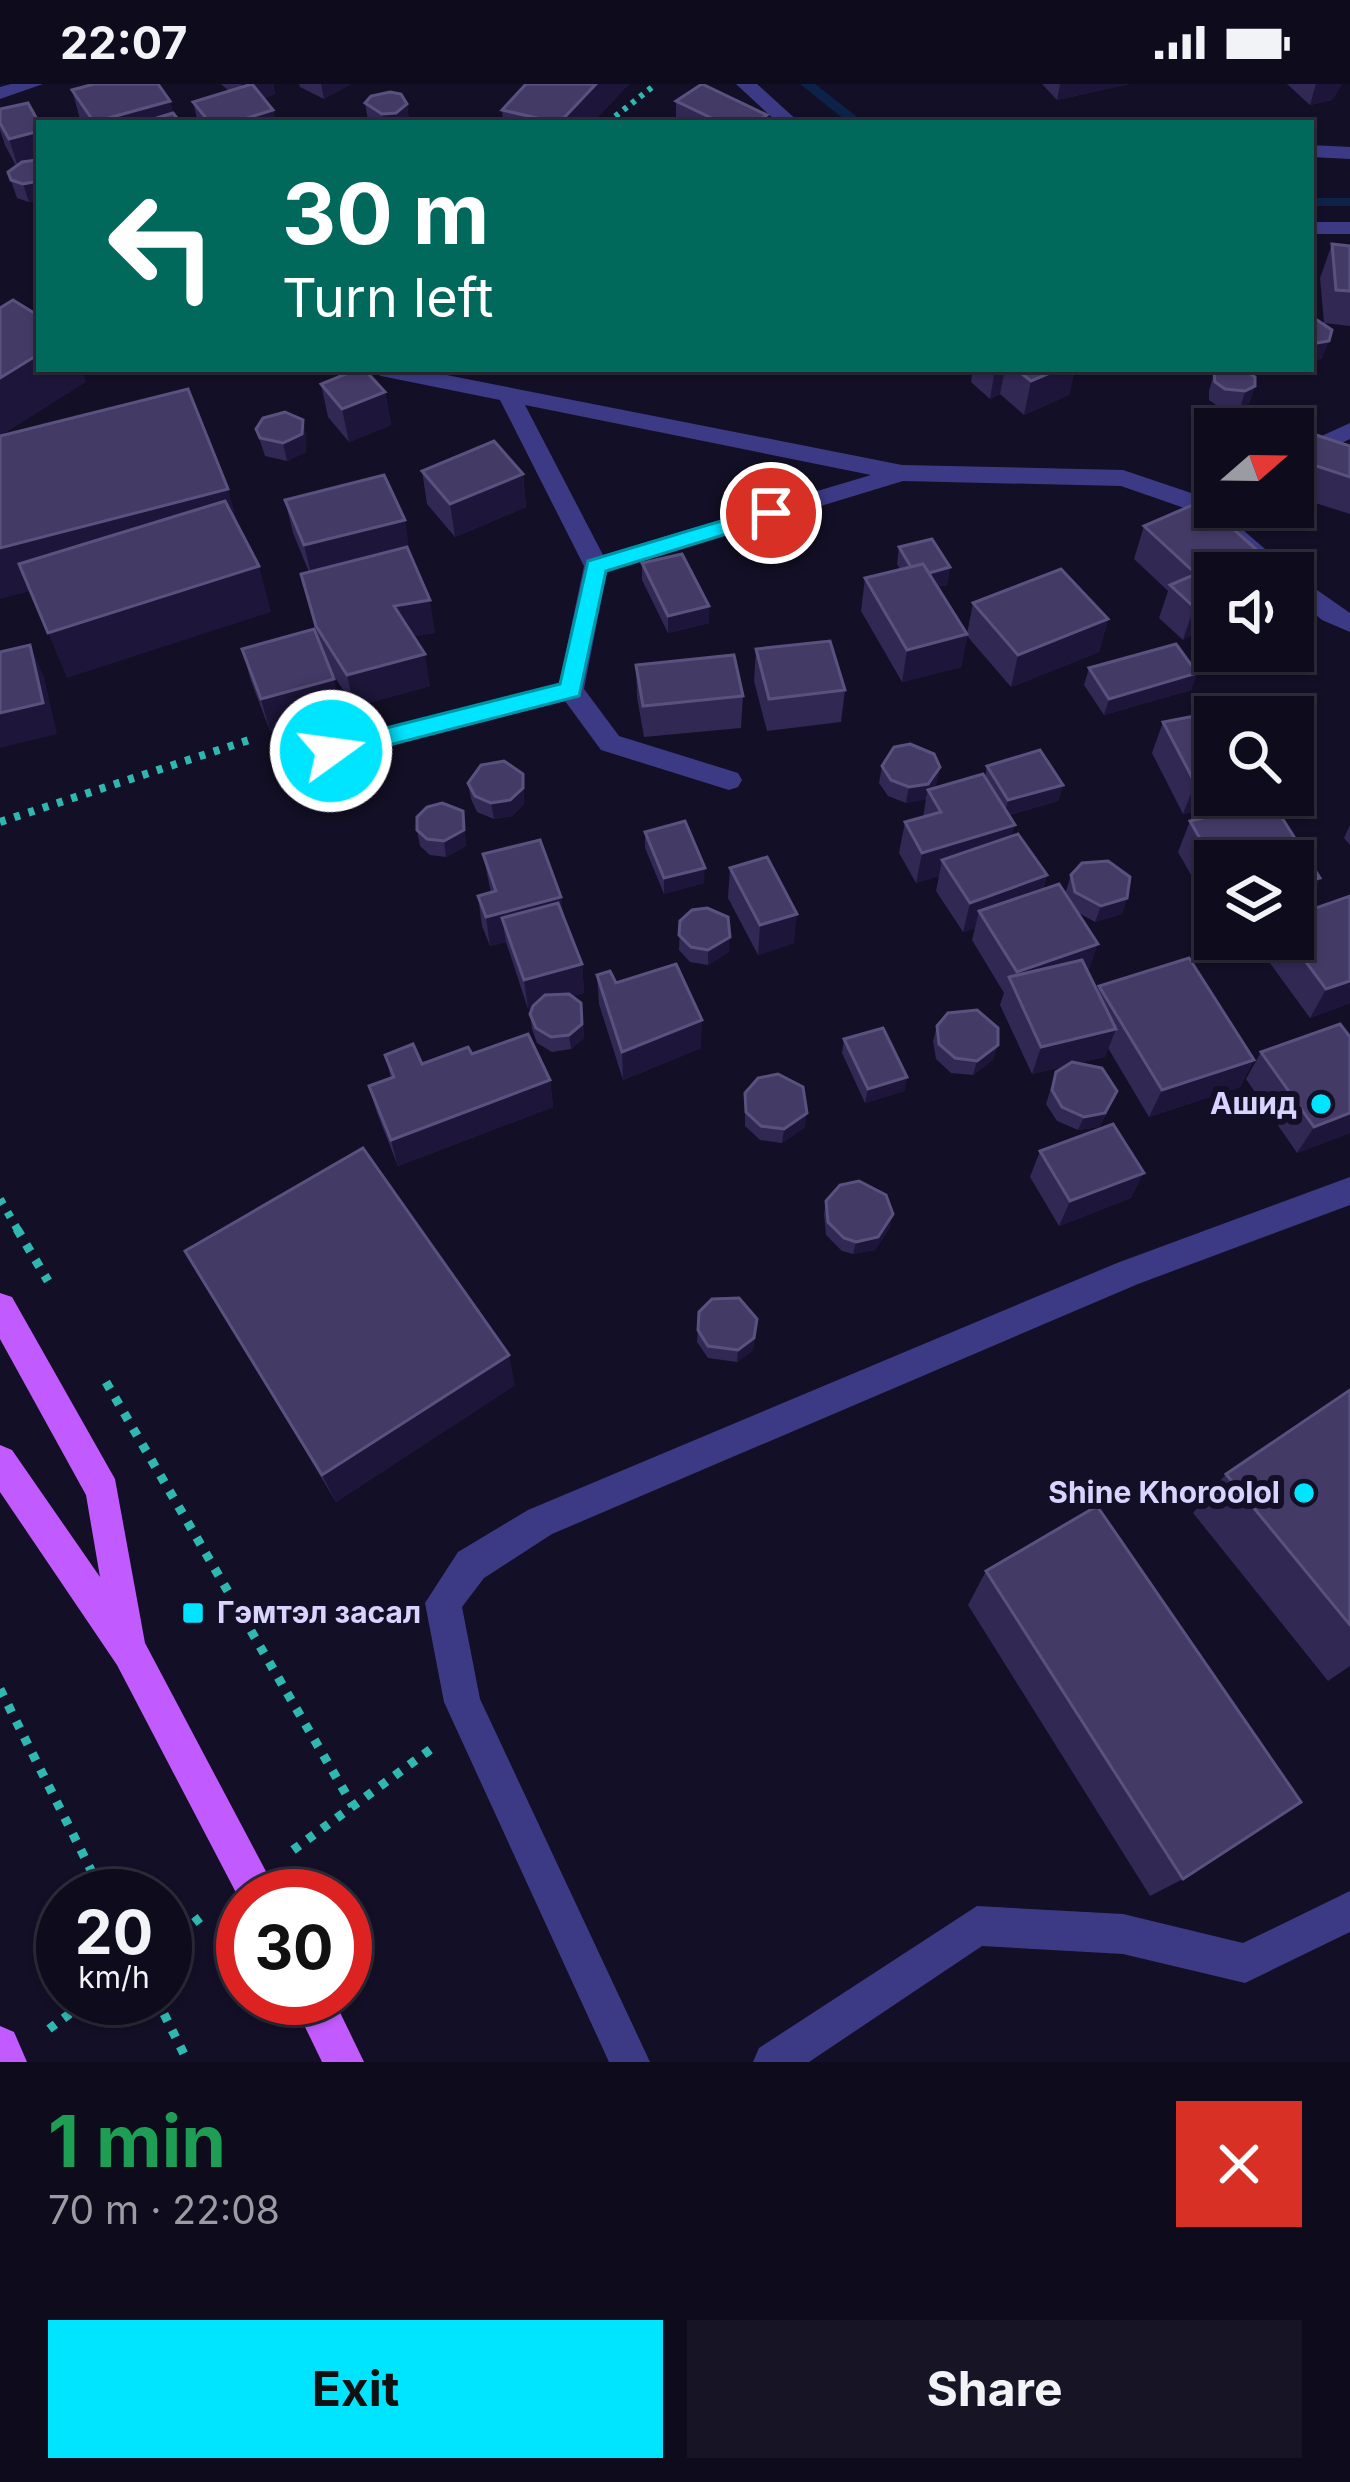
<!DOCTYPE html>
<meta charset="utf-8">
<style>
body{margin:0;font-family:Inter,sans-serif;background:#171425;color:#f1f3f6;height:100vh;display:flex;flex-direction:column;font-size:45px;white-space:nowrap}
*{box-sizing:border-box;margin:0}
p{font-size:39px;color:#9b9ba3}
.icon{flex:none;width:66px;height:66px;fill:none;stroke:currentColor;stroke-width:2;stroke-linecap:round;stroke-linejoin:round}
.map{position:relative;height:1978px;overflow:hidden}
.side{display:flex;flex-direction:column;background:#0e0b1c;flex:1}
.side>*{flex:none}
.hud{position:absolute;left:36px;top:36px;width:1278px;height:252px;border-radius:0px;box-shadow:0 3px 9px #0004,0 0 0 3px #2e2b3b;background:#00695c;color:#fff;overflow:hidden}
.needle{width:78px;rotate:70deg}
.tools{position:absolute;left:1194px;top:324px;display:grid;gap:24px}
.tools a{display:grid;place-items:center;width:120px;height:120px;border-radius:0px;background:#0e0b1c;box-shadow:0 3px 9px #0004,0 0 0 3px #2e2b3b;font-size:60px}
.speed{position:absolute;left:36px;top:1785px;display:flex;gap:24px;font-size:60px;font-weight:700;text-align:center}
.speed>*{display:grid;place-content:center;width:156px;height:156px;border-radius:50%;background:#0e0b1c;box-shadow:0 3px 9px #0004,0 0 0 3px #2e2b3b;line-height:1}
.speed small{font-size:30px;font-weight:400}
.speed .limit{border:18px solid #d22;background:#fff;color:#111}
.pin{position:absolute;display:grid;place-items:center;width:102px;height:102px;color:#fff;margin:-51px;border:6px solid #fff;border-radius:50%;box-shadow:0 3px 12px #0007}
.me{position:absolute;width:132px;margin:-66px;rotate:76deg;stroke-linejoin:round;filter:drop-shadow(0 0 9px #0008)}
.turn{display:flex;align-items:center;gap:42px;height:252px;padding:0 48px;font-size:54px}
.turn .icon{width:156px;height:156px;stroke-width:2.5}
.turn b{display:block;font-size:84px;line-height:102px}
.round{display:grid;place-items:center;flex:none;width:126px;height:126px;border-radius:0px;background:#171425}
.headline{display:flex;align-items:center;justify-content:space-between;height:204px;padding:0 48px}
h1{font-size:72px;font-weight:700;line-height:90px;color:#1e9e55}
.primary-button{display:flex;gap:24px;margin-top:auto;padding:24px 48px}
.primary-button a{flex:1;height:138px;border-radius:0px;background:#00e5ff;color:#111;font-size:48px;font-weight:700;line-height:138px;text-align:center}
.primary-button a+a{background:#171425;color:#f1f3f6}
.status{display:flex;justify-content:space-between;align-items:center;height:84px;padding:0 60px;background:#0e0b1c;direction:ltr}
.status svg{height:33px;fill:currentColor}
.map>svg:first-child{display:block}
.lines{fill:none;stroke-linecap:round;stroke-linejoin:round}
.stream{fill:#0c2248;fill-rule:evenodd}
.path-far2{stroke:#2fb8b0;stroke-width:6;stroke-dasharray:4.5 6;stroke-linecap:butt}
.path-far1{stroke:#2fb8b0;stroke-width:8;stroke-dasharray:6 9;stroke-linecap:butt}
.path{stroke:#2fb8b0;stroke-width:9;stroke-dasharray:8 10;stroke-linecap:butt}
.minor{fill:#3d3a85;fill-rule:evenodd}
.major{fill:#c25bff;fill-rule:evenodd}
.wall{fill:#312854}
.shaded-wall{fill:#1d163a}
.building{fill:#433a66;stroke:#5a527e;stroke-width:3}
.route{fill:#00e5ff;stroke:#0095a6;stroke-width:3}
.poi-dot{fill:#00e5ff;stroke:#130f26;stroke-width:4.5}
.labels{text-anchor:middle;stroke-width:12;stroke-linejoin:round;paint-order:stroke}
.poi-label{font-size:30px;font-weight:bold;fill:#d9d4ff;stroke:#130f26;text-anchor:end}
</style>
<div class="status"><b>22:07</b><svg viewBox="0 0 49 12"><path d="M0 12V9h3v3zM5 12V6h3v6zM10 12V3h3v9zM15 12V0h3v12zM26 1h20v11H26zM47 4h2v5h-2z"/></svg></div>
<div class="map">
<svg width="1350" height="1978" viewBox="0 0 1350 1978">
<rect width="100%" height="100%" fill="#130f26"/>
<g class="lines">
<g class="stream">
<polygon points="800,0 815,0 865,39 849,39"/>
<rect x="1311" y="114" width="39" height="8"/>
</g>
<polyline class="path-far2" points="607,39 656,0"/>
<g class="path-far1">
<polyline points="0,738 249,656"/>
<polyline points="0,1115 19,1148"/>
</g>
<g class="path">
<polyline points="17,1145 48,1197"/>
<polyline points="106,1298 353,1722"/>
<polyline points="0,1605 104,1812"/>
<polyline points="293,1766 431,1665"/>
<polyline points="165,1860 208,1828"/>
<polyline points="156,1914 188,1978"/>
<polyline points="49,1945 91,1914"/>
</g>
<g class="minor">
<polygon points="11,0 43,0 0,15 0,3"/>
<polygon points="736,0 757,0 800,39 778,39"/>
<polygon points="1311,61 1350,63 1350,75 1311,73"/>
<rect x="1311" y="138" width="39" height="12"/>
<path d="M370 285H416L902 381 1123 386 1206 414 1294 490 1350 529V548L1322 536 1293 511V489H1266L1190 426 1121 402 903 397 607 487 584 605 619 652 738 689 742 696 738 703 729 706 601 666 565 617 291 687 282 684 278 677 282 670 559 600 584 482 500 316 381 292ZM525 321 871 391 603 471Z"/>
<polygon points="1350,339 1350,355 1293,382 1293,365"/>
<polygon points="1350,1093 1350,1121 1138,1200 552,1450 484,1494 462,1523 480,1615 650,1978 609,1978 444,1618 425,1519 458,1468 528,1426 1117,1179"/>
<polygon points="1350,1807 1350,1848 1245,1899 1123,1870 982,1862 809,1978 753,1978 759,1964 977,1822 1123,1830 1243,1859"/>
</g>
<g class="major">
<polygon points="0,1209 12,1213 115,1395 145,1559 279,1812 243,1812 243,1822 117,1581 0,1408 0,1361 12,1366 100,1493 86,1411 0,1255"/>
<polygon points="291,1914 333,1914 364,1978 322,1978"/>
<polygon points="0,1942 14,1948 27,1978 0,1978"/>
</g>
</g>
<g class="wall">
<polygon points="221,0 273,0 275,10 264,14 273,26 276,39 198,39 193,18 229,7"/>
<polygon points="299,0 351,0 324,15 300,3"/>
<polygon points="526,0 629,0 592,39 503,39 502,26"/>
<polygon points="1042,0 1129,0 1057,16"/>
<polygon points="1287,0 1342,0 1332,16 1310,21"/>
<polygon points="72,6 170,17 173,29 181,39 81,39"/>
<polygon points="676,17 767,39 676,39"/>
<polygon points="365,19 407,20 409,37 407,39 371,39 368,37"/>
<polygon points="0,25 39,39 39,116 29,118 17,114 8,88 16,82 5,61 0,46"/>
<polygon points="1332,160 1350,162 1350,242 1324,239 1320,194"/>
<polygon points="973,285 1075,285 1069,311 1024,331 1000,310 990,315 971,298"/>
<polygon points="1214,289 1255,302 1249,319 1240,325 1219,323 1209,316 1209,307"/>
<polygon points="321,300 385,308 391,341 349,358 328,333"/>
<polygon points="303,336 306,353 306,368 287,377 265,372 256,345"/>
<polygon points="1350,362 1350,430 1293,412 1293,399 1301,377"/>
<polygon points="422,387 523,390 526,423 455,453 427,420"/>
<polygon points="285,416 410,469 435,549 413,552 430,602 354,623 331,587 342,627 270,647 251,597 242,565 318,557 301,490 309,488 293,449"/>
<polygon points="1144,442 1278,485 1183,556 1159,534 1168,507 1134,475"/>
<polygon points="899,463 950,483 947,501 938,503 967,550 973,519 1108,535 1099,568 1011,603 967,552 961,583 902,598 861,527 865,494 900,485 897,480"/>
<polygon points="642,479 709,522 709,539 668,549 642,496"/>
<polygon points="756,565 845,606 841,638 767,647 754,597"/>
<polygon points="636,581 743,612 741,644 644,653 637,613"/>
<polygon points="1089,584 1197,589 1191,606 1104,631 1084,601"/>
<polygon points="1163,638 1240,720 1183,730 1152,669"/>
<polygon points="882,682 940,683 936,700 933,705 985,693 987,682 1063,701 1058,717 1009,731 1012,752 1047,791 1043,806 1067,813 1066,807 1071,791 1127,814 1122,830 1095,838 1077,828 1088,888 1097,907 1099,902 1254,976 1240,1003 1149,1033 1108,964 1105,973 1077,979 1111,1021 1099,1043 1078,1046 1057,1037 1046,1020 1056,988 1066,982 1032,990 1000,921 1004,909 972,856 975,844 963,848 936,807 939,792 916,799 899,769 905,738 923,733 926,715 906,719 888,712 879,699"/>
<polygon points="523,690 524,720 512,732 494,735 477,728 471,715 468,699"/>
<polygon points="463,727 466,762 446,773 430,771 420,762 417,746"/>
<polygon points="1190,737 1320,794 1305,823 1215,777 1215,833 1178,768"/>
<polygon points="1350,741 1350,761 1344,754"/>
<polygon points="645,748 704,799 664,810 645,764"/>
<polygon points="483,770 561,813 563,832 582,880 584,909 572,912 581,919 584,954 571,965 552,968 537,959 532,945 530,930 533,923 528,925 506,858 490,862 482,842 478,812 491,809"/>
<polygon points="730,784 794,859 758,871 728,814"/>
<polygon points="680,837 729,868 708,881 690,878 679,866"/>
<polygon points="1267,855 1293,855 1350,919 1310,934 1261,867"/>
<polygon points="597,891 701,964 623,996 599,920"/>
<polygon points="937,942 994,975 973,991 951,989 936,975 933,957"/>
<polygon points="844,955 907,993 904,1007 865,1019 842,969"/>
<polygon points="1261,968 1350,1049 1297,1069 1246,995"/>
<polygon points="472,970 550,996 553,1023 398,1082 377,1029 369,1002 391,994 385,971 422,980"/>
<polygon points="745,1009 805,1043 782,1059 760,1056 745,1042"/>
<polygon points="1040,1067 1131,1114 1059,1142 1030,1093"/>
<polygon points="826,1117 890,1143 875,1166 853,1170 842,1167 826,1151 824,1130"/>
<polygon points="185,1167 515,1301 336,1418"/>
<polygon points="699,1228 757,1235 753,1266 737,1278 708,1274 697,1258"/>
<polygon points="1350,1306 1350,1582 1328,1597 1193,1429 1226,1390"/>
<polygon points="986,1487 1183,1795 1150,1812 968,1521"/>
</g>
<g class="shaded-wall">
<polygon points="241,0 273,0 275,10 245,21"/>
<polygon points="321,0 351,0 324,15"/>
<polygon points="596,0 629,0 592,39 559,39"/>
<polygon points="1060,0 1129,0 1057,16"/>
<polygon points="1316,0 1342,0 1332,16 1310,21"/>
<polygon points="170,17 176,39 94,38"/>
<polygon points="407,20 409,37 407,39 383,39 382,30"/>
<polygon points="273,26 276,39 231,39"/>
<polygon points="39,47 39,84 20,89 9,55"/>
<polygon points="39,97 39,116 29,118 23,100"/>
<polygon points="1329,257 1322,275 1311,277 1311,260"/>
<polygon points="39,270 39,285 82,285 86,298 0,352 0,294"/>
<polygon points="995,285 1005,285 1000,310 990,315"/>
<polygon points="1059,285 1075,285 1069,311 1024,331 1031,297"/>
<polygon points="1255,302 1249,319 1240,325 1245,307"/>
<polygon points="385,308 391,341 349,358 342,325"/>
<polygon points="303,336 306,353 306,368 287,377 283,359"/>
<polygon points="523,390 526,423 455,453 450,420"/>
<polygon points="228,405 241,451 0,515 0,464"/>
<polygon points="405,436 410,469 312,494 304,461"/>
<polygon points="259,482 271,528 67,594 48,549"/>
<polygon points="950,483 947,501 914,509 916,492"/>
<polygon points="1215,514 1215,541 1183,556 1194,523"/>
<polygon points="430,516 435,549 400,555 394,522"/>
<polygon points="709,522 709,539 668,549 668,532"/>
<polygon points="1108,535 1099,568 1011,603 1018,571"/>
<polygon points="967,550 961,583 902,598 907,566"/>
<polygon points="30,561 44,593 57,650 0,664 0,629"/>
<polygon points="425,570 430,602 354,623 347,591"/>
<polygon points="1197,589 1191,606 1104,631 1109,615"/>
<polygon points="334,595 342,627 270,647 261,615"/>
<polygon points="940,683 936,700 930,710 928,706 925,716 906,719 909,703"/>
<polygon points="523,690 524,720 512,732 494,735 491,719"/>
<polygon points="1215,696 1215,711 1244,711 1240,720 1183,730 1195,699"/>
<polygon points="1063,701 1058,717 1004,732 1008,716"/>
<polygon points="463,727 466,762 446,773 444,757"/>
<polygon points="1015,741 1007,771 942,776 939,792 916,799 922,769"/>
<polygon points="705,784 704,799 664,810 664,794"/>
<polygon points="1047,791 1038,821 979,827 975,844 963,848 970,819"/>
<polygon points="1320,794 1305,823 1293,826 1293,800"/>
<polygon points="561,813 564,843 502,834 506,858 490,862 486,833"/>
<polygon points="1127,814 1122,830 1095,838 1101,822"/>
<polygon points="797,830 794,859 758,871 760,841"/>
<polygon points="730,853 729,868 708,881 708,866"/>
<polygon points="1098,860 1088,889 1013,902 1017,888"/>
<polygon points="582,880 584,909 528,925 524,896"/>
<polygon points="1350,897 1350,919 1310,934 1326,905"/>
<polygon points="702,936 701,964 623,996 622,968"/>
<polygon points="582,940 584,954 571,965 569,951"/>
<polygon points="1116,945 1105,973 1032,990 1041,963"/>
<polygon points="998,961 994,975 973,991 977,977"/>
<polygon points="1254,976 1240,1003 1149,1033 1162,1006"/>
<polygon points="907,993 904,1007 865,1019 868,1005"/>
<polygon points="550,996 553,1023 398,1082 391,1056"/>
<polygon points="1117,1007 1099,1043 1078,1046 1084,1033"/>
<polygon points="807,1029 805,1043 782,1059 784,1045"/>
<polygon points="1350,1029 1350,1049 1297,1069 1314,1043"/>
<polygon points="1144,1089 1131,1114 1059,1142 1070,1117"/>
<polygon points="893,1130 890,1143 875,1166 853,1170 856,1158"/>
<polygon points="754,1254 753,1266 737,1278 738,1266"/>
<polygon points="509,1271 515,1301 336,1418 322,1391"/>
</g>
<g class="building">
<polygon points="94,0 158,0 170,17 94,38 72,6"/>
<polygon points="252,0 273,26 231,39 210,39 193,18"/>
<polygon points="526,0 596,0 559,39 502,26"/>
<polygon points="702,0 767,31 756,39 722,39 676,17"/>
<polygon points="390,8 401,10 407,20 396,29 382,30 365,19 371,12"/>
<polygon points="28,19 39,39 39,47 9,55 0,39 0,25"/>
<polygon points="173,29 181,39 140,39"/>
<polygon points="36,76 39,77 39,97 23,100 11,96 8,88 22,78"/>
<polygon points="1332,160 1350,162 1350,207 1336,206"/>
<polygon points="13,216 39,232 39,270 0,294 0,224"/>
<polygon points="1317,236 1332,246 1329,257 1311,260 1311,237"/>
<polygon points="358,285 364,285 385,308 342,325 321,300"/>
<polygon points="1016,285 1059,285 1031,297"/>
<polygon points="1221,285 1243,285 1255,293 1255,302 1245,307 1225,305 1215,298 1214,289"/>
<polygon points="188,305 228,405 0,464 0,352"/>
<polygon points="285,328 303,336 302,350 283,359 260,354 256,345 263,334"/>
<polygon points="1316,351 1350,362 1350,393 1301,377"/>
<polygon points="494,357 523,390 450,420 422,387"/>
<polygon points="384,391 405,436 304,461 285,416"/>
<polygon points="225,417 259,482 48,549 19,480"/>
<polygon points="1202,417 1278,485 1270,489 1215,489 1215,514 1194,523 1170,501 1196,490 1144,442"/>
<polygon points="932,455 950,483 929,489 923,480 911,483 899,463"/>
<polygon points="407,463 430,516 394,522 425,570 347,591 316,542 301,490"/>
<polygon points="682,470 709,522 668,532 642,479"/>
<polygon points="923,480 967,550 907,566 865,494"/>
<polygon points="1061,485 1108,535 1018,571 973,519"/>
<polygon points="314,545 334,595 261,615 242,565"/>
<polygon points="830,557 845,606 769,615 756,565"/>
<polygon points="1176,560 1197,589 1109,615 1089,584"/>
<polygon points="30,561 43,619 0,629 0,568"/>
<polygon points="734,571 743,612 643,622 636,581"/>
<polygon points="1221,627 1224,633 1215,633 1215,696 1195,699 1163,638"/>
<polygon points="910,660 934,670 940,683 928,700 909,703 891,696 882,682 894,663"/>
<polygon points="1040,666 1063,701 1008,716 987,682"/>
<polygon points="504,677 523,690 523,704 510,716 491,719 475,712 468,699 481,681"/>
<polygon points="983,690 1015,741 922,769 905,738 941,728 928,706"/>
<polygon points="1272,718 1320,794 1293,800 1293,777 1215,777 1215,781 1190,737"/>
<polygon points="442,719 463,727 464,746 444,757 427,755 417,746 417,733 427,723"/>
<polygon points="685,737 705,784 664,794 645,748"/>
<polygon points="1018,750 1047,791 970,819 942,776"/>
<polygon points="540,756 561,813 486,833 478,812 496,807 483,770"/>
<polygon points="767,773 797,830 760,841 730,784"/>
<polygon points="1108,777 1130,793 1127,814 1101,822 1075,808 1071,791 1082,779"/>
<polygon points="1059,800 1098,860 1017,888 979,827"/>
<polygon points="1350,812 1350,897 1326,905 1289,855 1293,855 1293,832"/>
<polygon points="558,819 582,880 524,896 502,834"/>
<polygon points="707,824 728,833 730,853 708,866 691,863 679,851 680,837 692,826"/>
<polygon points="1189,874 1254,976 1162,1006 1099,902"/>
<polygon points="1082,876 1116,945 1041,963 1009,893"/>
<polygon points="676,880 702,936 622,968 597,891 610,887 616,899"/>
<polygon points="569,910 581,919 582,940 569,951 551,953 536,944 530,930 533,922 545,911"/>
<polygon points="977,926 998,944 998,961 977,977 955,974 939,960 937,942 948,929"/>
<polygon points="1340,940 1350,953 1350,1029 1314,1043 1261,968"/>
<polygon points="883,944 907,993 868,1005 844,955"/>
<polygon points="528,950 550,996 391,1056 369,1002 394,993 385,971 413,960 422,980 468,963 472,970"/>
<polygon points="1072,978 1102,984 1117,1007 1105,1029 1084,1033 1062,1023 1052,1006 1056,988"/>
<polygon points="778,990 803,1003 807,1029 784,1045 761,1042 746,1028 745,1009 758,994"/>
<polygon points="1113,1040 1144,1089 1070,1117 1040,1067"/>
<polygon points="363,1064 509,1271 322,1391 185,1167"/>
<polygon points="859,1097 886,1111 893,1130 878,1153 856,1158 844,1154 828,1138 826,1117 840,1101"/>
<polygon points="739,1214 757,1235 754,1254 738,1266 708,1262 698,1246 699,1228 712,1215"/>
<polygon points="1350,1306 1350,1541 1226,1390"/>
<polygon points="1097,1422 1301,1718 1183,1795 986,1487"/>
</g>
<polygon class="route" points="771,422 778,424 778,434 606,487 579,612 331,676 319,667 331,658 560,600 588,477"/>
<g class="poi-dot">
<circle cx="1321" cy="1020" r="12"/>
<circle cx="1304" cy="1409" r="12"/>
<rect x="181" y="1517" width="24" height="24" rx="6"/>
</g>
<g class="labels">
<g class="poi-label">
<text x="1297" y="1030">Ашид</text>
<text x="1280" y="1419">Shine Khoroolol</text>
<text x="217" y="1539" text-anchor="start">Гэмтэл засал</text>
</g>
</g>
</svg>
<div class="tools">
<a><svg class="needle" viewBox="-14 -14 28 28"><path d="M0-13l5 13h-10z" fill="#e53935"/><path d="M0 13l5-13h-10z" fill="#9b9ba3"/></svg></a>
<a><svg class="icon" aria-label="sound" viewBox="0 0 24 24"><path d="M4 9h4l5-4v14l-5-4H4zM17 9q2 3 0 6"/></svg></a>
<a><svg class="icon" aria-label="search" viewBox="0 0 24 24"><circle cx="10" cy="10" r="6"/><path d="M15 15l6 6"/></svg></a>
<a><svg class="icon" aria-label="layers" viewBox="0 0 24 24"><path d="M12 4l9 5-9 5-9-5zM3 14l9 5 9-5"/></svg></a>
</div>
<div class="speed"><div>20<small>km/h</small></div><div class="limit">30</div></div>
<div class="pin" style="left:771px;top:429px;background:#d93025"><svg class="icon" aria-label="arrive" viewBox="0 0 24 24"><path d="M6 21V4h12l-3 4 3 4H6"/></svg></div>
<svg class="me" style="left:331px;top:667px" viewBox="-20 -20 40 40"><circle r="17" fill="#00e5ff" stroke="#fff" stroke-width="3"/><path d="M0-11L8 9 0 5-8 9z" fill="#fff"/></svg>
<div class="hud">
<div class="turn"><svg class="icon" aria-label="left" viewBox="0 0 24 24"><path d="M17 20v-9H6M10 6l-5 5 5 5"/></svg><div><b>30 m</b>Turn left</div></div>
</div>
</div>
<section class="side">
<div class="headline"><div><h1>1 min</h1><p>70 m · 22:08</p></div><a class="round" style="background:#d93025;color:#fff"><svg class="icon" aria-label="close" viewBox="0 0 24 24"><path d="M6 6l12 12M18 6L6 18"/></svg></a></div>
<div class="primary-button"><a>Exit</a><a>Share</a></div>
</section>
